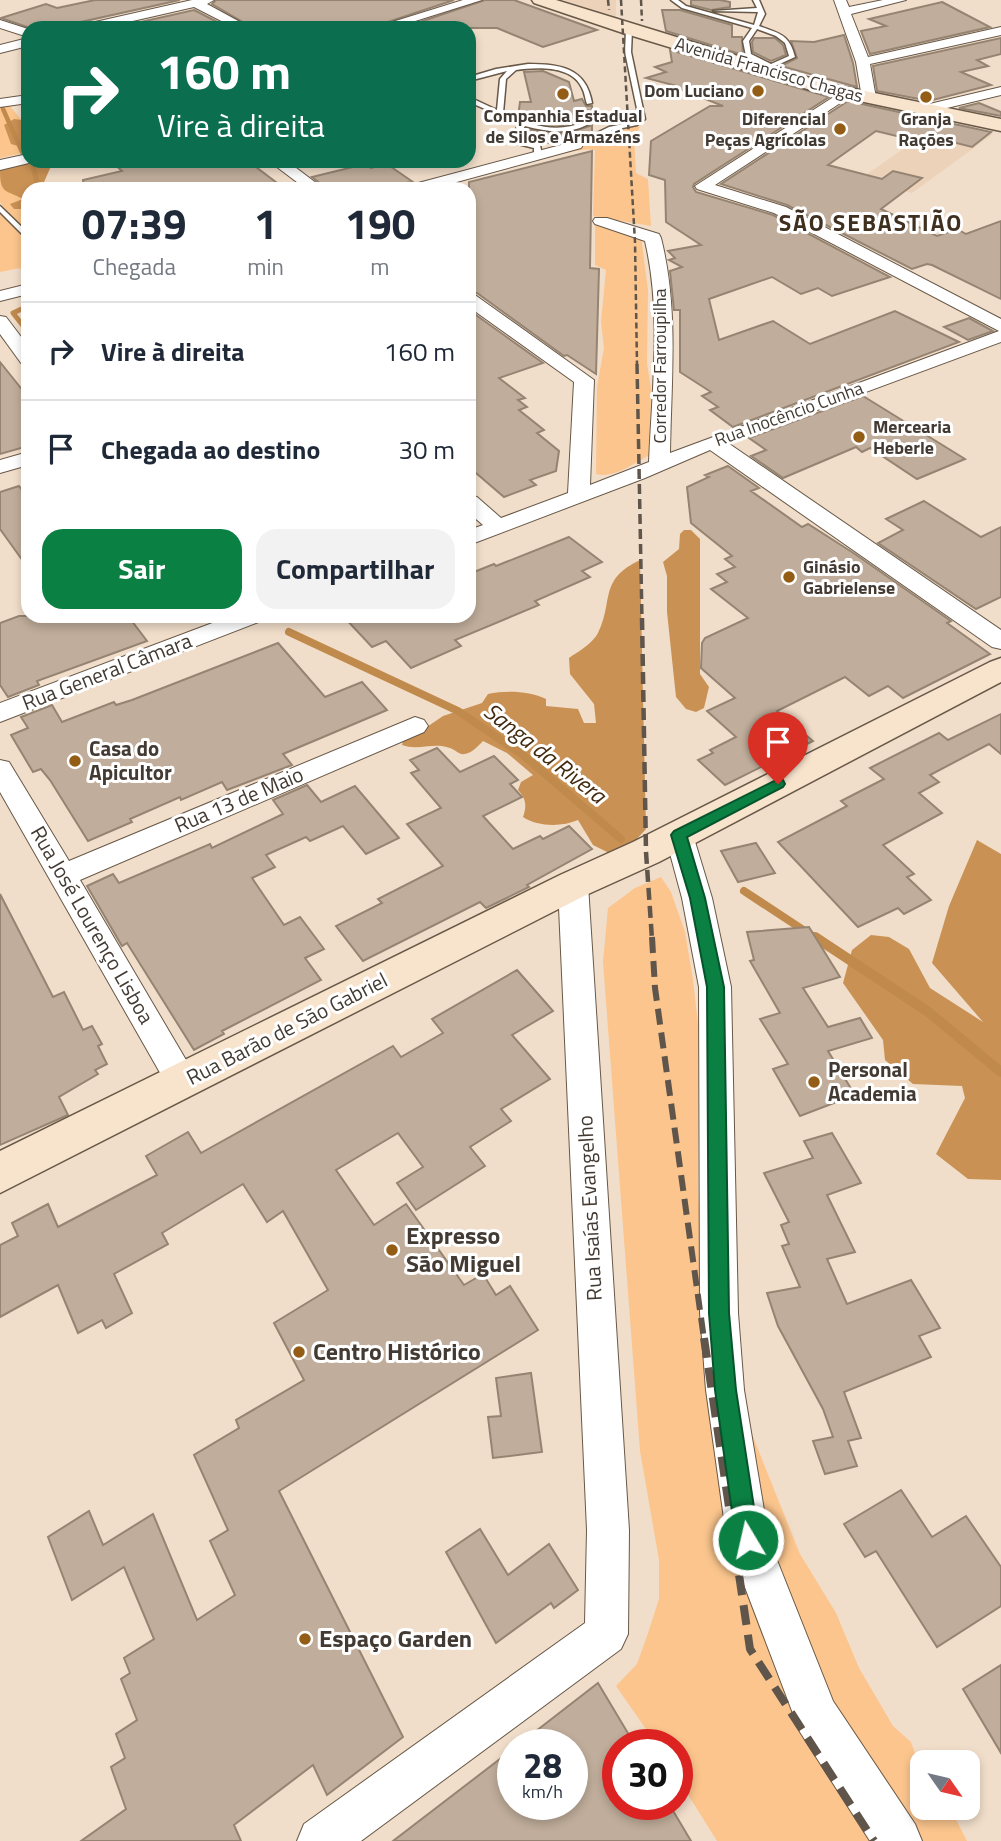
<!DOCTYPE html>
<html lang="pt">
<meta charset="utf-8">
<style>
body{margin:0;font-family:"Titillium Web",sans-serif;background:#f2f2f3;color:#1f2937;height:100vh;display:flex;flex-direction:column;font-size:26px;white-space:nowrap}
*{box-sizing:border-box;margin:0}
p{font-size:23px;color:#747a83}
.icon{flex:none;width:38px;height:38px;fill:none;stroke:currentColor;stroke-width:2;stroke-linecap:round;stroke-linejoin:round}
.map{position:relative;flex:1;overflow:hidden}
.details{position:absolute;left:21px;top:182px;width:455px;height:441px;display:flex;flex-direction:column;background:#fff;border-radius:21px;box-shadow:0 4px 10px #0003}
.details>*{flex:none}
.top-card{position:absolute;left:21px;top:21px;width:455px;height:147px;border-radius:21px;box-shadow:0 4px 10px #0003;background:#0b6e4f;color:#fff;overflow:hidden}
.needle{width:46px;rotate:124deg}
.fabs{position:absolute;left:910px;top:1750px;display:grid;gap:14px}
.fabs a{display:grid;place-items:center;width:70px;height:70px;border-radius:14px;background:#fff;box-shadow:0 4px 10px #0003;font-size:35px}
.speed{position:absolute;left:497px;top:1729px;display:flex;gap:14px;font-size:35px;font-weight:700;text-align:center}
.speed>*{display:grid;place-content:center;width:91px;height:91px;border-radius:50%;background:#fff;box-shadow:0 4px 10px #0003;line-height:1}
.speed small{font-size:18px;font-weight:400}
.speed .limit{border:10px solid #d22;background:#fff;color:#111}
.pin{position:absolute;display:grid;place-items:center;width:60px;height:60px;color:#fff;margin:-72px -30px;border-radius:50% 50% 50% 0;rotate:-45deg;box-shadow:0 0 7px #0007}
.pin .icon{rotate:45deg}
.me{position:absolute;width:77px;margin:-38px;rotate:351deg;stroke-linejoin:round;filter:drop-shadow(0 0 5px #0008)}
.turn{display:flex;align-items:center;gap:24px;height:147px;padding:0 21px;font-size:32px}
.turn .icon{width:91px;height:91px;stroke-width:2.5}
.turn b{display:block;font-size:49px;line-height:60px}
.eta{display:flex;justify-content:space-evenly;align-items:center;height:119px;text-align:center}
.eta b{font-size:42px;font-weight:700;line-height:49px}
.cta{display:flex;gap:14px;margin-top:auto;padding:14px 21px}
.cta a{flex:1;height:80px;border-radius:21px;background:#0b8043;color:#fff;font-size:28px;font-weight:700;line-height:80px;text-align:center}
.cta a+a{background:#f2f2f3;color:#1f2937}
ul{padding:0;list-style:none}
li{display:flex;align-items:center;gap:21px;height:98px;padding:0 21px;border-top:2px solid #e0e1e3}
li div{flex:1}
li b{display:block;font-size:26px}
li em{font-style:normal}
.map>svg:first-child{display:block}
.built{fill:#ebd2b9}
.green{fill:#fbc58d}
.forest{fill:#c99154}
.lines{fill:none;stroke-linecap:round;stroke-linejoin:round}
.stream-far3{stroke:#c18a4d;stroke-width:4.5}
.stream-far2{stroke:#c18a4d;stroke-width:5}
.stream-far1{stroke:#c18a4d;stroke-width:8}
.stream{stroke:#c18a4d;stroke-width:10}
.building{fill:#c0ad9b;stroke:#968472;stroke-width:2}
.lane-casing{stroke:#685847;stroke-width:3}
.street-casing{stroke:#685847;stroke-width:2}
.secondary-casing{stroke:#685847;stroke-width:3}
.lane{fill:#fff;fill-rule:evenodd}
.street{fill:#fff;fill-rule:evenodd}
.secondary{fill:#f8e3cd;fill-rule:evenodd}
.rail-far4{stroke:#5f554b;stroke-width:2.5;stroke-dasharray:6 3.5;stroke-linecap:butt}
.rail-far3{stroke:#5f554b;stroke-width:3.5;stroke-dasharray:10 5;stroke-linecap:butt}
.rail-far2{stroke:#5f554b;stroke-width:4.5;stroke-dasharray:12 6;stroke-linecap:butt}
.rail-far1{stroke:#5f554b;stroke-width:6;stroke-dasharray:16 8;stroke-linecap:butt}
.rail{stroke:#5f554b;stroke-width:8;stroke-dasharray:20 10;stroke-linecap:butt}
.route{fill:#0b8043;stroke:#07532c;stroke-width:2}
.poi-dot{fill:#945d16;stroke:#fff;stroke-width:2.5}
.labels{text-anchor:middle;stroke-width:6;stroke-linejoin:round;paint-order:stroke}
.far-street-label{font-size:18px;fill:#433b33;stroke:#fff}
.far-poi-label{font-size:18px;font-weight:bold;fill:#433b33;stroke:#fff;text-anchor:end}
.street-label{font-size:21px;fill:#433b33;stroke:#fff}
.poi-label{font-size:21px;font-weight:bold;fill:#433b33;stroke:#fff;text-anchor:start}
.far-district-label{font-size:23px;font-weight:bold;letter-spacing:2px;fill:#3e2f1f;stroke:#fff}
.water-label{font-size:23px;font-style:italic;fill:#422a0f;stroke:#fff}
.near-poi-label{font-size:24px;font-weight:bold;fill:#433b33;stroke:#fff;text-anchor:start}
</style>
<div class="map">
<svg width="1001" height="1841" viewBox="0 0 1001 1841">
<rect width="100%" height="100%" fill="#f1deca"/>
<g class="built">
<polygon points="562,0 616,0 616,17"/>
<polygon points="942,122 993,134 912,193 860,179"/>
</g>
<g class="green">
<polygon points="0,103 10,106 28,128 28,152 0,158"/>
<path d="M634 126 640 127 634 137 636 173 648 179 651 226 593 216 595 150C579 147 568 156 551 153 580 145 605 130 634 126Z"/>
<polygon points="28,161 41,161 51,166 44,182 50,189 28,189 28,278 20,268 0,272 0,213 6,211 0,202 0,166"/>
<path d="M595 225 641 236 648 290 647 363 651 389 650 455C634 463 614 479 596 474L597 387 604 348 601 322 606 270 595 265Z"/>
<polygon points="661,877 671,892 685,932 693,980 698,1024 698,1191 706,1311 743,1553 887,1841 717,1841 677,1777 677,1745 657,1745 616,1686 637,1664 648,1633 659,1599 659,1560 640,1451 603,962 608,908 635,888"/>
<polygon points="739,1402 800,1554 836,1613 859,1668 893,1726 911,1742 922,1773 922,1808 950,1808 967,1841 915,1841 821,1707 752,1530"/>
</g>
<g class="forest">
<polygon points="14,119 22,120 28,126 28,149 11,144 4,125"/>
<path d="M30 161H41L51 166 44 182 50 189H28V209H14L10 204 23 199C4 189 0 194 0 169Z"/>
<polygon points="684,530 691,530 700,539 700,674 709,687 704,708 696,712 686,709 676,697 667,612 667,576 663,562 679,549 680,534"/>
<path d="M640 560 646 829 634 842 609 853 593 845 578 820C562 827 538 827 523 817 527 805 526 799 518 790L521 782 533 775 507 753 483 741C478 746 472 753 465 754 459 755 456 750 450 748 433 742 418 751 402 745L405 735 421 731 443 716 482 703 488 694C506 690 530 691 546 699V706L578 709 584 723H596L594 704 570 674 569 658C579 651 592 644 598 633 614 601 598 580 640 560Z"/>
<polygon points="977,840 1001,854 1001,1180 968,1179 936,1154 965,1098 962,1086 913,1084 885,1060 883,1040 843,983 852,950 871,935 889,937 909,949 930,988 983,1022 932,963 949,906"/>
</g>
<g class="lines">
<polyline class="stream-far3" points="3,109 23,154"/>
<g class="stream-far2">
<polyline points="33,167 39,189"/>
<polyline points="28,306 13,313 28,332"/>
</g>
<g class="stream-far1">
<polyline points="289,632 458,711 523,755 621,839"/>
<polyline points="744,891 817,939"/>
</g>
<polyline class="stream" points="815,937 927,1011 1001,1072"/>
</g>
<g class="building">
<polygon points="95,0 180,0 81,22 77,28 30,28 1,18 46,4 57,8"/>
<polygon points="216,0 454,0 370,28 253,28 212,4"/>
<polygon points="485,0 514,0 597,30 543,47 497,28 402,28"/>
<polygon points="691,0 720,0 730,2 730,7 711,10 691,5"/>
<polygon points="942,2 990,27 870,54 861,31 886,26 869,19"/>
<polygon points="194,10 229,28 114,28"/>
<polygon points="662,10 680,10 732,25 732,37 742,37 743,55 666,31"/>
<polygon points="844,35 853,63 857,87 781,66 797,58 791,41 814,42"/>
<polygon points="754,38 775,38 783,45 786,55 771,61 753,52 752,42"/>
<polygon points="1001,38 1001,54 977,60 988,66 961,72 991,85 929,101 877,91 873,66"/>
<polygon points="670,50 829,97 694,184 693,187 696,192 773,215 890,277 832,296 818,288 801,294 772,277 709,299 719,340 773,321 810,344 895,311 959,342 733,427 710,410 718,407 702,396 711,392 680,372 680,310 674,310 670,271 682,267 669,260 675,258 668,251 701,245 666,222 665,180 649,175 651,141 710,106 723,106 675,87 677,86 646,78 666,72 655,67 672,62"/>
<polygon points="543,71 569,82 574,101 582,99 586,106 592,106 592,111 585,110 582,120 563,125 544,124 518,117 520,102 531,102 524,72"/>
<polygon points="848,101 991,132 972,147 925,135 917,141 876,131 828,165 882,179 893,171 922,178 881,209 937,236 957,229 966,234 1001,221 1001,299 932,265 927,264 912,269 787,205 721,184"/>
<polygon points="979,103 1001,112 1001,116 959,108"/>
<polygon points="592,121 592,132 579,139 554,144 524,139 526,129 566,134 590,126"/>
<polygon points="592,151 590,268 599,269 596,374 567,355 564,356 477,293 469,292 469,182"/>
<polygon points="111,161 248,161 285,189 84,189 83,180 122,171"/>
<polygon points="365,164 371,168 387,164 413,182 406,183 402,189 327,189 312,177"/>
<polygon points="469,310 543,363 499,378 525,398 518,400 527,407 519,410 544,430 537,433 559,451 556,471 530,480 536,485 504,497 469,467"/>
<polygon points="969,318 993,331 968,340 944,327"/>
<polygon points="0,362 28,397 28,446 0,454"/>
<polygon points="863,396 965,459 917,479 870,448 862,452 856,447 783,478 751,456 766,450 749,438"/>
<polygon points="728,466 759,488 751,491 802,527 808,524 855,554 951,621 947,623 990,654 903,698 888,686 869,696 845,677 777,711 813,741 725,785 698,760 713,753 710,750 736,737 707,711 735,698 701,668 702,643 705,638 748,618 711,589 727,582 717,574 735,567 725,559 732,556 691,523 687,487 709,477 705,475"/>
<polygon points="19,486 28,498 28,568 0,529 0,492"/>
<polygon points="924,501 981,537 1001,527 1001,597 976,609 878,543 903,530 886,519"/>
<polygon points="569,537 602,562 582,571 590,577 535,601 539,605 455,640 461,646 411,668 386,641 372,647 343,616 469,616 469,574 494,564 496,566"/>
<polygon points="19,616 107,616 111,622 128,616 147,641 37,681 39,685 8,697 0,685 0,623"/>
<polygon points="278,643 325,697 362,682 387,710 283,754 292,765 227,790 222,782 181,800 180,797 130,819 132,822 88,841 50,780 41,769 33,772 11,735 28,728 21,717 52,705 62,722 114,702 116,705 132,700"/>
<polygon points="1001,714 1001,754 989,744 930,775 939,782 919,793 942,813 883,845 914,874 907,877 931,900 904,914 898,908 858,927 778,842 847,806 841,801 884,779 870,768 939,733 948,740"/>
<polygon points="437,748 460,772 494,756 518,780 510,784 522,797 483,816 513,849 540,836 543,839 569,826 592,849 527,885 529,887 486,908 480,902 363,961 336,926 382,903 378,899 443,866 407,824 441,808 411,773 419,770 410,760"/>
<polygon points="307,785 321,802 355,786 399,838 366,854 343,826 310,841 306,837 266,855 275,867 252,878 284,925 300,917 324,949 305,958 321,980 222,1031 224,1034 194,1050 127,943 122,946 87,886 113,874 119,883 210,844 212,848 283,814 273,800"/>
<polygon points="756,843 775,873 738,882 721,851"/>
<polygon points="0,894 53,997 64,992 83,1030 92,1026 102,1044 98,1046 107,1064 95,1070 98,1074 59,1097 68,1115 0,1145"/>
<polygon points="809,927 840,977 803,988 828,1027 860,1018 872,1038 828,1051 855,1095 800,1116 773,1069 788,1064 760,1019 780,1013 750,961 754,960 747,932"/>
<polygon points="517,970 553,1011 512,1035 550,1079 501,1109 511,1121 470,1147 485,1166 416,1210 397,1183 423,1167 398,1133 336,1170 374,1225 406,1204 464,1285 483,1274 496,1295 510,1286 538,1330 279,1491 403,1737 327,1795 313,1765 234,1825 241,1841 81,1841 126,1809 111,1767 125,1758 116,1734 137,1720 121,1679 130,1673 124,1658 154,1639 124,1567 72,1600 48,1537 89,1511 103,1545 153,1514 197,1620 235,1595 210,1541 228,1530 194,1455 239,1428 236,1420 304,1380 274,1323 328,1290 283,1211 267,1222 243,1184 162,1233 168,1244 114,1274 132,1313 106,1328 102,1320 78,1333 58,1285 0,1317 0,1245 18,1236 12,1223 48,1204 58,1227 157,1175 146,1156 188,1132 201,1153 393,1046 401,1057 443,1033 432,1019"/>
<polygon points="832,1133 861,1183 827,1195 855,1252 827,1259 847,1304 911,1280 940,1328 919,1336 931,1357 844,1392 861,1438 848,1441 857,1466 825,1474 813,1441 833,1437 823,1409 778,1326 767,1293 800,1287 782,1246 789,1244 781,1225 789,1222 764,1173 813,1158 804,1141"/>
<polygon points="531,1373 542,1452 493,1458 488,1417 501,1416 496,1378"/>
<polygon points="901,1490 932,1537 966,1516 1001,1567 1001,1606 937,1647 876,1551 865,1557 844,1524"/>
<polygon points="480,1529 508,1575 549,1544 578,1590 554,1608 551,1603 496,1643 446,1552"/>
<polygon points="1001,1665 1001,1753 963,1689"/>
<polygon points="598,1683 635,1745 618,1745 618,1804 669,1804 691,1841 393,1841 513,1749 513,1804 572,1804 572,1745 518,1745"/>
</g>
<g class="lines">
<defs>
<g id="lane">
<path d="M671 0H678L686 6 754 25 758 12 713 11 757 8 753 0H759L765 14 759 26C780 34 789 34 795 57L773 67 756 70V68L765 66 746 56 743 41 752 28 682 8ZM757 29 776 36 785 43 789 56 771 64 751 54 749 41Z"/>
<polygon points="629,28 632,30 631,52 645,119 637,125 613,130 578,146 574,146 574,144 609,127 633,122 639,118 625,52 626,30"/>
<path d="M528 64C559 64 586 67 592 103L587 104C585 99 585 93 582 88 572 65 536 67 516 70L506 79 503 113C530 125 556 134 584 122L586 112 591 113 589 124C567 135 548 132 525 126L521 131V141L540 145 542 155 538 157 534 155V148L514 143 515 131 519 124 469 102V97L497 110 500 79 507 71 469 81V77L496 69Z"/>
<polygon points="0,206 28,233 28,240 0,212"/>
</g>
<g id="street">
<polygon points="192,0 214,0 207,4 251,28 235,28 194,7 102,28 80,28 82,25"/>
<polygon points="463,0 482,0 393,28 373,28"/>
<polygon points="834,0 846,0 849,7 883,0 906,0 851,14 868,57 1001,27 1001,35 870,64 876,98 869,102 862,98 856,62"/>
<polygon points="0,20 28,29 28,37 0,28"/>
<polygon points="28,38 28,46 0,53 0,45"/>
<polygon points="1001,87 1001,95 926,113 919,109 921,106"/>
<path d="M846 89 851 90V96L715 185 786 207 1001 319V342L728 443 1001 630V649L992 647 710 450 645 478 469 545V530L483 525 469 513V495L477 497 501 518 568 493 574 382 469 307V294L475 295 594 380 590 485 649 462C652 388 662 314 645 241L595 224 593 221 595 218H607L659 234 661 238C679 309 671 380 670 453L999 331 774 213 697 189 695 186Z"/>
<polygon points="28,95 28,103 0,107 0,99"/>
<polygon points="576,141 581,142 583,145 581,148 431,189 405,189 407,186"/>
<polygon points="28,154 28,161 33,162 0,170 0,160"/>
<polygon points="269,161 287,161 324,189 306,189"/>
<polygon points="28,284 28,294 0,301 0,291"/>
<polygon points="0,316 6,317 28,346 28,365 21,363 0,334"/>
<polygon points="28,452 28,465 0,473 0,460"/>
<polygon points="231,616 265,616 261,621 0,722 0,703"/>
<polygon points="415,717 424,720 428,726 424,732 80,880 199,1082 195,1092 183,1096 171,1092 0,792 0,760 9,762 69,861"/>
<polygon points="679,825 689,828 693,835 712,898 731,987 738,1313 744,1390 769,1540 833,1701 915,1824 922,1841 870,1841 800,1732 727,1540 706,1390 700,1313 699,987 682,898 665,835 669,828"/>
<polygon points="573,874 583,877 588,885 629,1530 628,1634 621,1649 361,1841 297,1841 304,1824 585,1623 587,1530 558,885 563,877"/>
</g>
<g id="secondary">
<polygon points="532,0 556,0 826,83 1001,119 1001,131 817,92 623,33 534,3"/>
<polygon points="1001,658 1001,682 659,862 586,895 0,1193 0,1151 560,875 633,842 990,662"/>
</g>
</defs>
<use href="#lane" class="lane-casing"/>
<use href="#street" class="street-casing"/>
<use href="#secondary" class="secondary-casing"/>
<use href="#lane" class="lane"/>
<use href="#street" class="street"/>
<use href="#secondary" class="secondary"/>
<g class="rail-far4">
<polyline points="608,0 609,10"/>
<polyline points="621,0 635,242 637,365"/>
<polyline points="641,0 642,21"/>
</g>
<polyline class="rail-far3" points="637,364 642,620"/>
<polyline class="rail-far2" points="642,618 646,852 652,939"/>
<polyline class="rail-far1" points="652,937 655,988 704,1339"/>
<polyline class="rail" points="704,1338 750,1649 874,1841"/>
</g>
<polygon class="route" points="778,779 783,780 785,784 783,787 687,837 705,898 724,987 729,1313 736,1390 759,1540 755,1548 748,1551 740,1548 736,1540 715,1390 709,1313 707,987 690,898 671,835 674,831"/>
<g class="poi-dot">
<circle cx="758" cy="91" r="7"/>
<circle cx="563" cy="94" r="7"/>
<circle cx="926" cy="97" r="7"/>
<circle cx="840" cy="129" r="7"/>
<circle cx="859" cy="437" r="7"/>
<circle cx="789" cy="577" r="7"/>
<circle cx="75" cy="761" r="7"/>
<circle cx="814" cy="1082" r="7"/>
<circle cx="392" cy="1250" r="7"/>
<circle cx="299" cy="1352" r="7"/>
<circle cx="305" cy="1639" r="7"/>
</g>
<g class="labels">
<g class="far-street-label">
<text transform="translate(769 70) rotate(16)" y="6">Avenida Francisco Chagas</text>
<text transform="translate(660 366) rotate(-90)" y="6">Corredor Farroupilha</text>
<text transform="translate(789 414) rotate(-20)" y="6">Rua Inocêncio Cunha</text>
</g>
<g class="far-poi-label">
<text x="744" y="97">Dom Luciano</text>
<text x="563" y="122" text-anchor="middle">Companhia Estadual<tspan x="563" dy="21">de Silos e Armazéns</tspan></text>
<text x="826" y="125">Diferencial<tspan x="826" dy="21">Peças Agrícolas</tspan></text>
<text x="926" y="125" text-anchor="middle">Granja<tspan x="926" dy="21">Rações</tspan></text>
<text x="873" y="433" text-anchor="start">Mercearia<tspan x="873" dy="21">Heberle</tspan></text>
<text x="803" y="573" text-anchor="start">Ginásio<tspan x="803" dy="21">Gabrielense</tspan></text>
</g>
<g class="street-label">
<text transform="translate(107 672) rotate(-21)" y="7">Rua General Câmara</text>
<text transform="translate(239 800) rotate(-23)" y="7">Rua 13 de Maio</text>
<text transform="translate(92 925) rotate(60)" y="7">Rua José Lourenço Lisboa</text>
<text transform="translate(287 1029) rotate(-27)" y="7">Rua Barão de São Gabriel</text>
<text transform="translate(590 1208) rotate(-93)" y="7">Rua Isaías Evangelho</text>
</g>
<g class="poi-label">
<text x="89" y="756">Casa do<tspan x="89" dy="24">Apicultor</tspan></text>
<text x="828" y="1077">Personal<tspan x="828" dy="24">Academia</tspan></text>
</g>
<g class="far-district-label">
<text x="871" y="231">SÃO SEBASTIÃO</text>
</g>
<g class="water-label">
<text transform="translate(545 753) rotate(38)" y="8">Sanga da Rivera</text>
</g>
<g class="near-poi-label">
<text x="406" y="1244">Expresso<tspan x="406" dy="28">São Miguel</tspan></text>
<text x="313" y="1360">Centro Histórico</text>
<text x="319" y="1647">Espaço Garden</text>
</g>
</g>
</svg>
<div class="fabs">
<a><svg class="needle" viewBox="-14 -14 28 28"><path d="M0-13l5 13h-10z" fill="#e53935"/><path d="M0 13l5-13h-10z" fill="#747a83"/></svg></a>
</div>
<div class="speed"><div>28<small>km/h</small></div><div class="limit">30</div></div>
<div class="pin" style="left:778px;top:784px;background:#d93025"><svg class="icon" aria-label="arrive" viewBox="0 0 24 24"><path d="M6 21V4h12l-3 4 3 4H6"/></svg></div>
<svg class="me" style="left:748px;top:1540px" viewBox="-20 -20 40 40"><circle r="17" fill="#0b8043" stroke="#fff" stroke-width="3"/><path d="M0-11L8 9 0 5-8 9z" fill="#fff"/></svg>
<div class="top-card">
<div class="turn"><svg class="icon" aria-label="right" viewBox="0 0 24 24"><path d="M7 20v-9h11M14 6l5 5-5 5"/></svg><div><b>160 m</b>Vire à direita</div></div>
</div>
<section class="details">
<div class="eta">
<div><b>07:39</b><p>Chegada</p></div>
<div><b>1</b><p>min</p></div>
<div><b>190</b><p>m</p></div>
</div>
<ul>
<li><svg class="icon" aria-label="right" viewBox="0 0 24 24"><path d="M7 20v-9h11M14 6l5 5-5 5"/></svg><div><b>Vire à direita</b></div><em>160 m</em></li>
<li><svg class="icon" aria-label="arrive" viewBox="0 0 24 24"><path d="M6 21V4h12l-3 4 3 4H6"/></svg><div><b>Chegada ao destino</b></div><em>30 m</em></li>
</ul>
<div class="cta"><a>Sair</a><a>Compartilhar</a></div>
</section>
</div>
